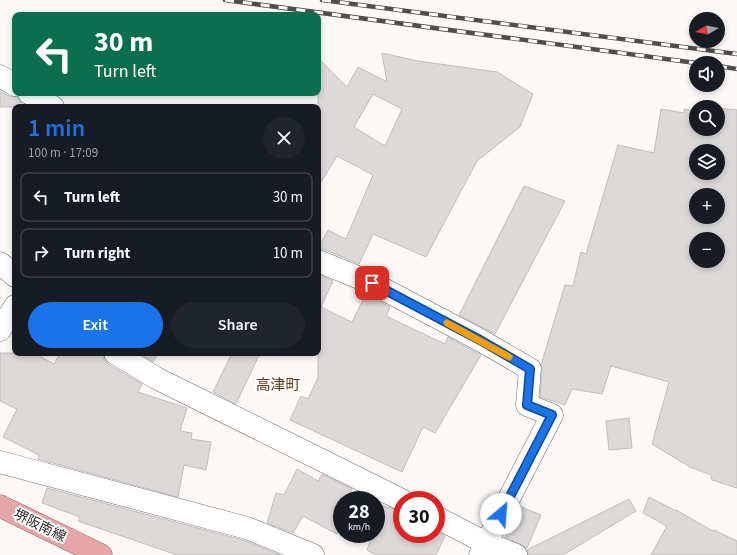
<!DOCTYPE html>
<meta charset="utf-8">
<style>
body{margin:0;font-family:"Source Sans 3","Noto Sans JP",sans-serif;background:#20242c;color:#f1f3f6;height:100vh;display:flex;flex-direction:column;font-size:15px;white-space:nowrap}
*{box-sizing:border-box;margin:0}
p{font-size:13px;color:#9ea1a6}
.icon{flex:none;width:22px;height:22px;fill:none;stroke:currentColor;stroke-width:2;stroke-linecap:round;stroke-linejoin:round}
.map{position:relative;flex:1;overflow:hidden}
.sheet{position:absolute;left:12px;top:104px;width:309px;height:252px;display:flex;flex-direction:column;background:#171b24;border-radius:8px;box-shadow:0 2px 6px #0003}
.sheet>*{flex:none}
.hud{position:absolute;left:12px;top:12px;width:309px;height:84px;border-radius:8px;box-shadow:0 2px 6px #0003;background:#0b6e4f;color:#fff;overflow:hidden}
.needle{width:26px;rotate:261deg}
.buttons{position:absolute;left:689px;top:12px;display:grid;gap:8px}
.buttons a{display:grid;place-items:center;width:36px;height:36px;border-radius:50%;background:#171b24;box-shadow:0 2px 6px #0003;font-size:20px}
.speed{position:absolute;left:333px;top:491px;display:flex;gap:8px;font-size:20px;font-weight:700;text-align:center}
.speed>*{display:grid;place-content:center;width:52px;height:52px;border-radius:50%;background:#171b24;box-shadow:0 2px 6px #0003;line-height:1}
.speed small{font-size:10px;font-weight:400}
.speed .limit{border:6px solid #d22;background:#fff;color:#111}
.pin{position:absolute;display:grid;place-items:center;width:34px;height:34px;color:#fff;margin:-17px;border-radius:8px;box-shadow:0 2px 6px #0006}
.me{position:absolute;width:44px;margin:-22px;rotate:27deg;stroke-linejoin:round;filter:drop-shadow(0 0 3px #0008)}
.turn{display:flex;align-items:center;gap:14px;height:84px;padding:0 16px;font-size:18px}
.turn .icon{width:52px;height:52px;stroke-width:2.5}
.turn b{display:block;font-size:28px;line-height:34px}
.round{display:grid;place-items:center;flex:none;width:42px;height:42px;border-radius:21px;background:#20242c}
.summary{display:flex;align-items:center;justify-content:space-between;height:68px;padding:0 16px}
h1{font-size:24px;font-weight:600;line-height:30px;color:#1a73e8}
.primary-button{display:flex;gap:8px;margin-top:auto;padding:8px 16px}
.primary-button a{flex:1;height:46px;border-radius:24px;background:#1a73e8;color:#fff;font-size:16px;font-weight:600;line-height:46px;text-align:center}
.primary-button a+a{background:#20242c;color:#f1f3f6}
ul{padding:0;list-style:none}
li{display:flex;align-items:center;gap:12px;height:50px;margin:0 8px 6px;padding:0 8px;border:2px solid #363941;border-radius:8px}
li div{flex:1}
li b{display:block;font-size:15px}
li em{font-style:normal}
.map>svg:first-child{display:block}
.building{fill:#dcd9d8;stroke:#c0bdbc;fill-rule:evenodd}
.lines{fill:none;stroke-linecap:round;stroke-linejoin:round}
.minor-casing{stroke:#716e6c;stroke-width:23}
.major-casing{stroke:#995556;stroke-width:23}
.minor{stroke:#fff;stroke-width:22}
.major{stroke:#e5a6a7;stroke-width:22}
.rail-casing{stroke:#4f4e4d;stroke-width:4.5}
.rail{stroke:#fff;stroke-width:3;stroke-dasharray:9;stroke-linecap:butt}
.route-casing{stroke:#114b97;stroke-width:10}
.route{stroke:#1a73e8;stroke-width:7}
.slow{stroke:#f59e0b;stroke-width:7}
.labels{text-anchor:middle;stroke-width:4;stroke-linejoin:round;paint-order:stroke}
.street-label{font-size:14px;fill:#2d2c2c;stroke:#fff}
.neighbourhood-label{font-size:15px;fill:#653a13;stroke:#fff}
</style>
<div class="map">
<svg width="737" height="555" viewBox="0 0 737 555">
<rect width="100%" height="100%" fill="#fbf8f6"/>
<g class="building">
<path d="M382 53 418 61 497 72 533 94 520 127 477 161 426 257 373 234 359 264 323 249H318L328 230 346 239 373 175 337 156 318 187V58L347 87 358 67 387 82ZM373 94 402 109 385 146 354 127Z"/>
<polygon points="0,91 9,96 17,97 22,104 28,107 0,107"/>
<path d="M718 108 737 110V488L712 480 711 475 690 467 652 444 669 382 611 366 602 394 572 389 565 405 540 397 542 370 541 365 565 285 573 286 581 252 586 254 618 145 654 153 661 109 684 113V109L696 111V129H718ZM696 151H718V173H696ZM696 195H718V217H696ZM696 239H718V261H696Z"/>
<polygon points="524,186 565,201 495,334 459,315"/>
<polygon points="318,274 333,281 321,307 352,322 366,294 390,307 386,316 445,344 448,337 481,355 435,433 423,427 402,472 290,420 301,396 308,399 318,378"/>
<polygon points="0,353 34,353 54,364 60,353 103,353 104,359 108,364 142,384 138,392 187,408 180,431 192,433 191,439 211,442 206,470 184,465 178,497 38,459 39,455 3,437 17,409 0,401"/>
<polygon points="139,353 158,353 153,362"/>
<polygon points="232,353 260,353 236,404 213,392"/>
<polygon points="629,418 632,448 609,450 606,421"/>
<polygon points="297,469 318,481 322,474 352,489 347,500 342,500 342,523 337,534 303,516 293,533 267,523 276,493 284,495"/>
<polygon points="47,488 243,540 280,555 177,555 78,521 80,517 42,503"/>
<polygon points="649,497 676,511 676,510 713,531 714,530 737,541 737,555 651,555 667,526 643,513"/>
<polygon points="629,499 636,511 563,555 528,555 527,550"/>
<polygon points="376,502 388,508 389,507 402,512 402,534 442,534 445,536 436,555 376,555 367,550 373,534 376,534"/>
<polygon points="519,506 541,515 527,548 505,537"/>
</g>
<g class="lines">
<defs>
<g id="minor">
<polyline points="0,76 15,85"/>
<polyline points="29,93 53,107"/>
<polyline points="318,261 372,283 480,340 530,369 527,405 552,415 480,555"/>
<polyline points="0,263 15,276"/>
<polyline points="0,330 15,306"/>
<polyline points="115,353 156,378 402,500"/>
<polyline points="0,462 247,528 313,555"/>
<polyline points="436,517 486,543 516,555"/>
</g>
<polyline id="major" points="0,506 101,555"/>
</defs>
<use href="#minor" class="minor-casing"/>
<use href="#major" class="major-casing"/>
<use href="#minor" class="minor"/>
<use href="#major" class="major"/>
<defs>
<g id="rail">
<polyline points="225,0 696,63"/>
<polyline points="322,0 737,54"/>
<polyline points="718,66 737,69"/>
</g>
</defs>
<use href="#rail" class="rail-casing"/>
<use href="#rail" class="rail"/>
</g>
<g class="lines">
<defs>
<polyline id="route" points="372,283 480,340 530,369 527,405 552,415 501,514"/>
</defs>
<use href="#route" class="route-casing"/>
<use href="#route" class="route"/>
<polyline class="slow" points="447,323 509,357"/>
</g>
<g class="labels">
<g class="street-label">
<text transform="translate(40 525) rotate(26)" y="5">堺阪南線</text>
</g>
<g class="neighbourhood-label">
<text x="278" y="390">高津町</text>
</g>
</g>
</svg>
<div class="buttons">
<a><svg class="needle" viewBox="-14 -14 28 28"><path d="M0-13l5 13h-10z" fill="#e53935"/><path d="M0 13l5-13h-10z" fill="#9ea1a6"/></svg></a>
<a><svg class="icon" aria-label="sound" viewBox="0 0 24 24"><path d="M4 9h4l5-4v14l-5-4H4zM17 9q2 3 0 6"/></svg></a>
<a><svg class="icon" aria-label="search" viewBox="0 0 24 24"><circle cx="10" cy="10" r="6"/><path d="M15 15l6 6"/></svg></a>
<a><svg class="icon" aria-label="layers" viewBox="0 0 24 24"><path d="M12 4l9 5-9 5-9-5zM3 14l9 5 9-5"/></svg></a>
<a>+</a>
<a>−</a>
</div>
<div class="speed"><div>28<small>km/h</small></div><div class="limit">30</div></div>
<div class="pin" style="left:372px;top:283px;background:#d93025"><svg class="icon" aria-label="arrive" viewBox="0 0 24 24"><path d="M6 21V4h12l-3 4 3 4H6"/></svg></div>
<svg class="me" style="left:501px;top:514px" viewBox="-20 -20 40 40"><circle r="19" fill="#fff"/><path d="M0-13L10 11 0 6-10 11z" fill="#1a73e8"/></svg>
<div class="hud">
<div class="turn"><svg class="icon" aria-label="left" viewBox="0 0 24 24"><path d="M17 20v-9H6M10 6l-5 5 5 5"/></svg><div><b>30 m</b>Turn left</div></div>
</div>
<section class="sheet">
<div class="summary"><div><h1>1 min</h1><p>100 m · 17:09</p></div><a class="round"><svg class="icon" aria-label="close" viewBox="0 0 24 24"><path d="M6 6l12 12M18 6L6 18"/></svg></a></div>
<ul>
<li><svg class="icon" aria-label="left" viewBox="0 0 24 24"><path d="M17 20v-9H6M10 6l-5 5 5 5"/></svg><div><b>Turn left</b></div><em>30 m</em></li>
<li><svg class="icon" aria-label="right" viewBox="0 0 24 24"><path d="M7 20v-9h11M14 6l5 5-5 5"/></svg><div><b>Turn right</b></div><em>10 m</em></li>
</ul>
<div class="primary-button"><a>Exit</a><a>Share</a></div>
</section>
</div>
